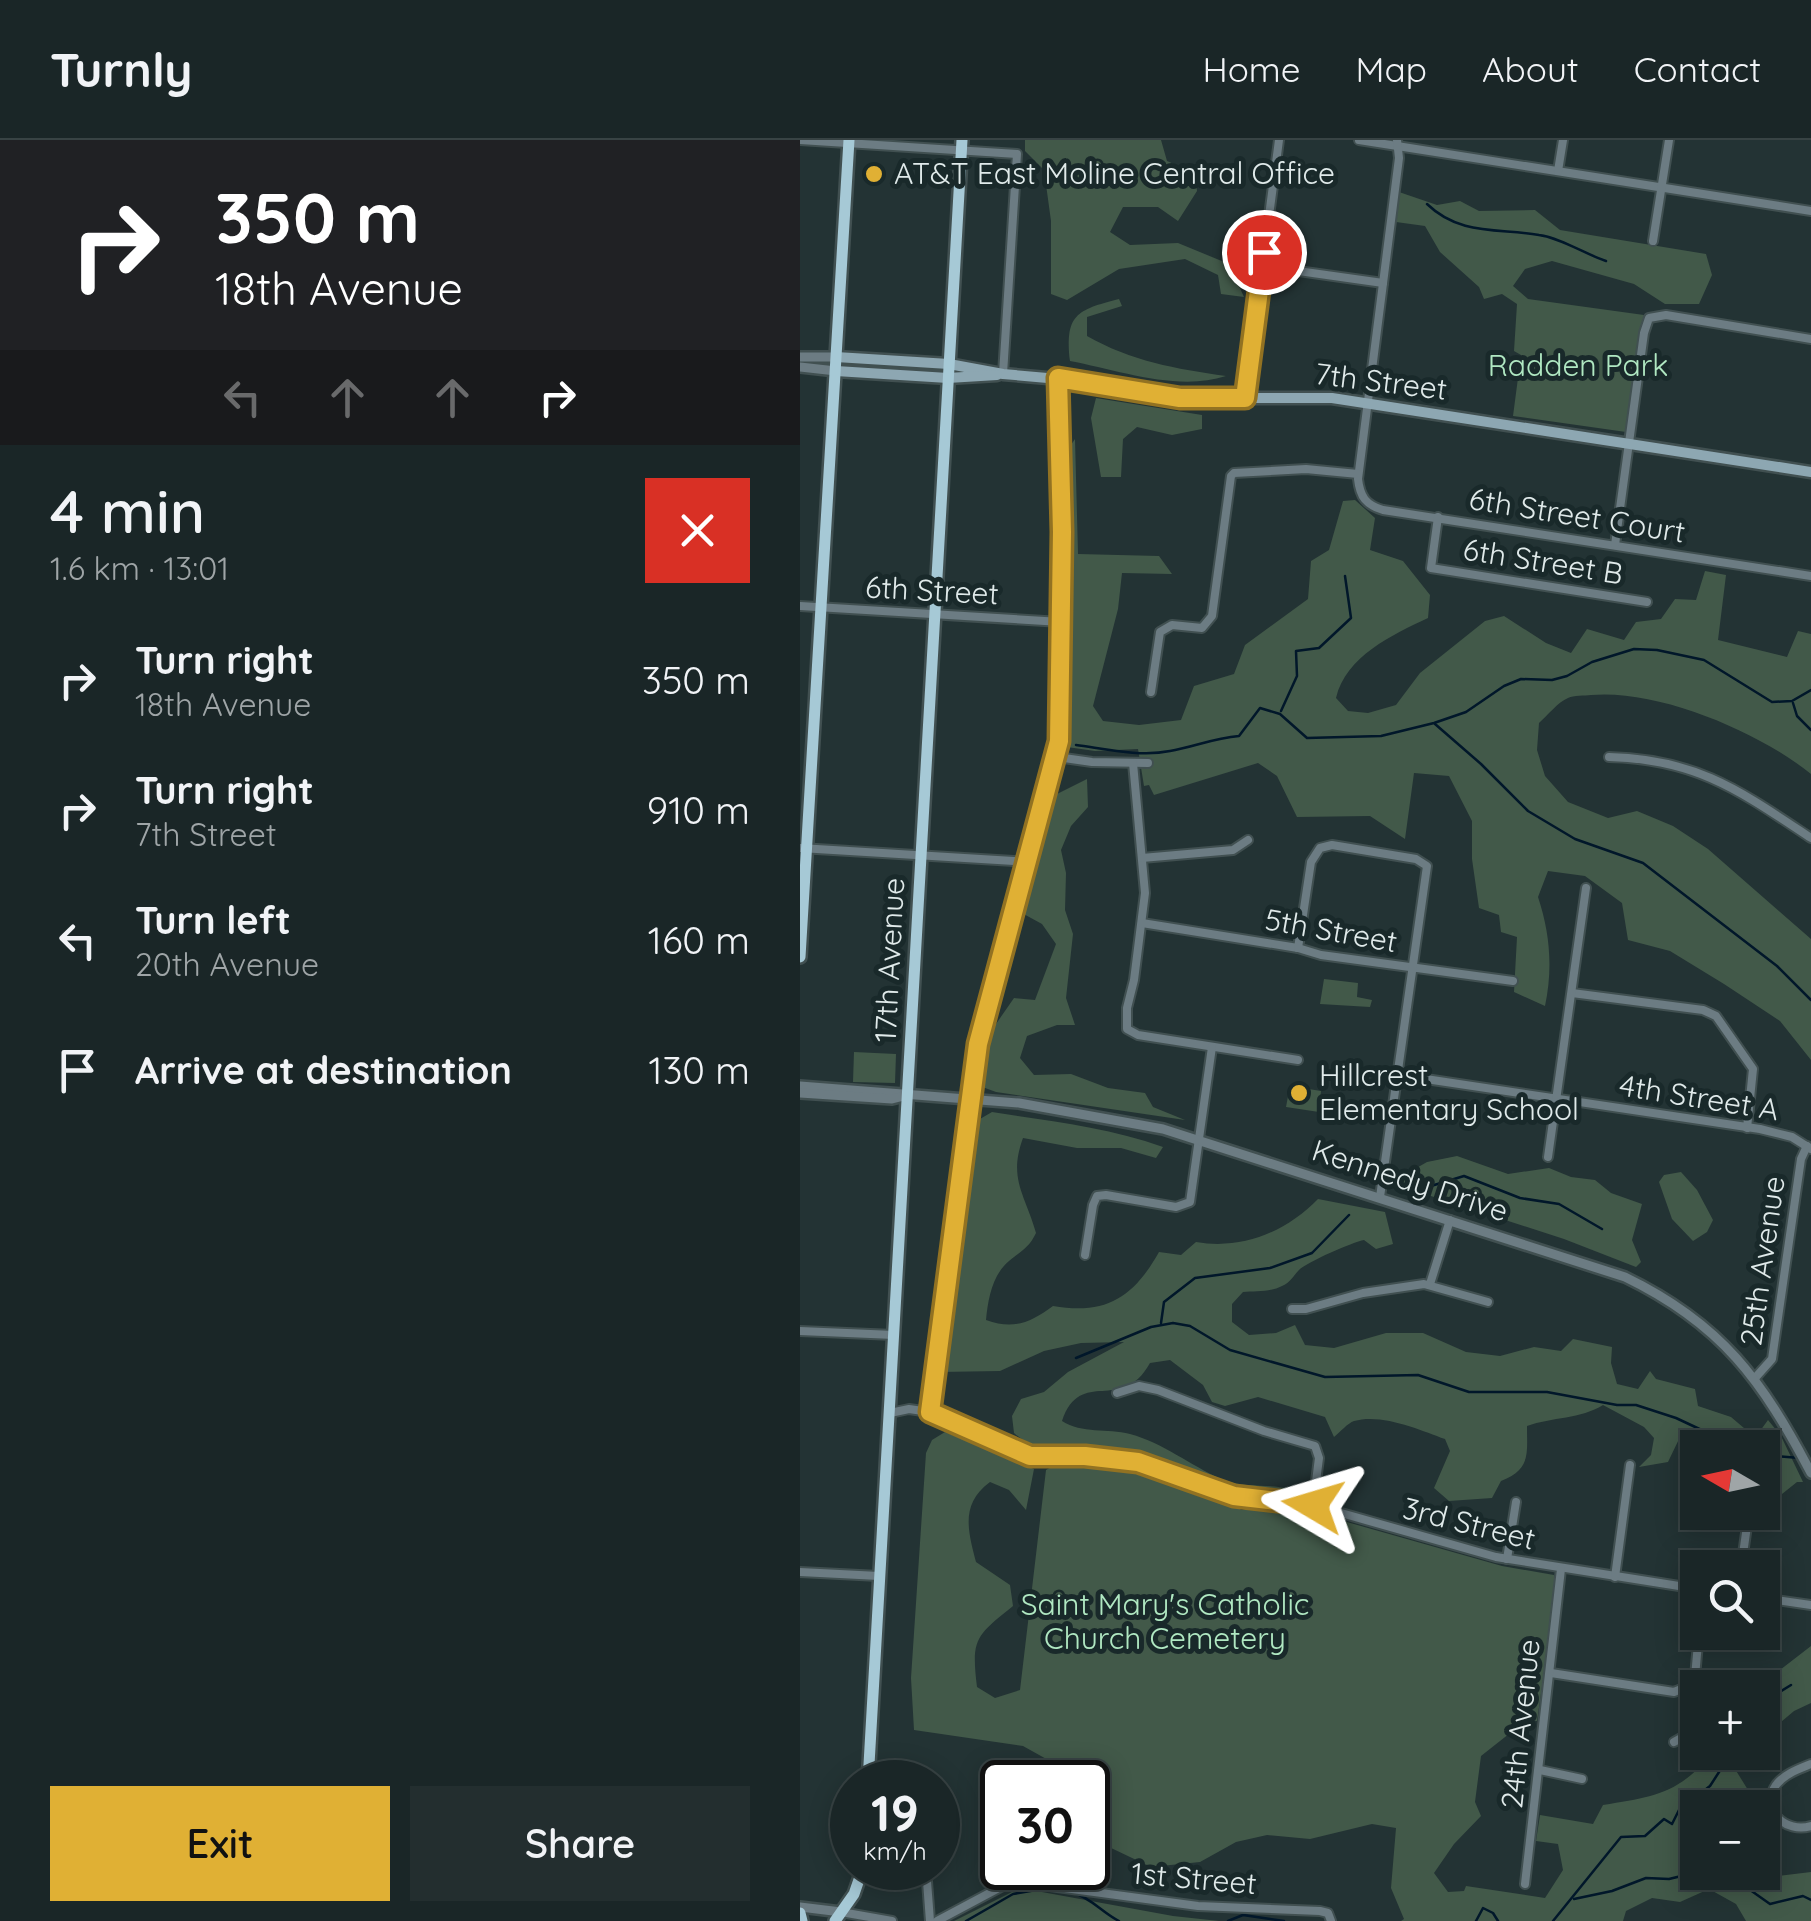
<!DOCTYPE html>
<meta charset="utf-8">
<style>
body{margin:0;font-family:Quicksand,sans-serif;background:#232e2f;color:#f1f3f6;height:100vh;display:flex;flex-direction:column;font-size:38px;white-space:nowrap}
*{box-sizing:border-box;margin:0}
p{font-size:32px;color:#9fa5a7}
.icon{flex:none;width:55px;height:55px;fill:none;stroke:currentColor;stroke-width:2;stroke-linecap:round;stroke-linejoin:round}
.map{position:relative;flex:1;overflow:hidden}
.sheet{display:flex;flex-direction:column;background:#1a2627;width:800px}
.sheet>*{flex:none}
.hud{background:#202124;color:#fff;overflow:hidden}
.needle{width:65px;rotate:279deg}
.buttons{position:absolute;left:880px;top:1290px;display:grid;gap:20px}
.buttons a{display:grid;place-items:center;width:100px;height:100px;border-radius:0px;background:#1a2627;box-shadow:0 5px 25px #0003,0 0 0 2px #384344;font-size:50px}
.speed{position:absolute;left:30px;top:1620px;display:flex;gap:20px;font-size:50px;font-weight:700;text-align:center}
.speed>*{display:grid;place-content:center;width:130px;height:130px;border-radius:50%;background:#1a2627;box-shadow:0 5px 25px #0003,0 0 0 2px #384344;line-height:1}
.speed small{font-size:25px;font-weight:400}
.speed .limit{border:5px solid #111;border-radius:15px;background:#fff;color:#111}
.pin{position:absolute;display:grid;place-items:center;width:85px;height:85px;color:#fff;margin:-42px;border:5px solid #fff;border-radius:50%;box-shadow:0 2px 10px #0007}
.me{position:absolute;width:110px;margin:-55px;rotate:277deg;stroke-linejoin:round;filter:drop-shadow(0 0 8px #0008)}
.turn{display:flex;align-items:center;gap:35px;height:210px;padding:0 50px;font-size:45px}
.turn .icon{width:130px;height:130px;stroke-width:2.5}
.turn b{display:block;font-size:70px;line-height:85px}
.lanes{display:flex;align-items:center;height:95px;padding:0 50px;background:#0003;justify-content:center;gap:50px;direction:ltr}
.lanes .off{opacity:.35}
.round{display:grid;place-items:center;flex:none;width:105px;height:105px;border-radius:0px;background:#232e2f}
.head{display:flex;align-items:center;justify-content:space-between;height:170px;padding:0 50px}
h1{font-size:60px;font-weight:600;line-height:75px}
.button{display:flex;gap:20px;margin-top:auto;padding:20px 50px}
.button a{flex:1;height:115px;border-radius:0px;background:#e0b034;color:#111;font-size:40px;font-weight:600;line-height:115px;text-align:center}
.button a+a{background:#232e2f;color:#f1f3f6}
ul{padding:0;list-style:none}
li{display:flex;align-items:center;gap:30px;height:130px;padding:0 50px}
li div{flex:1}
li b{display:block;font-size:38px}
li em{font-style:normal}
header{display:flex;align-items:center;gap:60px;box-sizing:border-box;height:140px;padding:0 50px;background:#1a2627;border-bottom:2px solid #384344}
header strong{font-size:48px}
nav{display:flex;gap:55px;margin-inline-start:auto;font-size:35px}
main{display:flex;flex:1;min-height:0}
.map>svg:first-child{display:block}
.green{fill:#425949}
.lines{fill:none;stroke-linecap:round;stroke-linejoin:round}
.stream{stroke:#01172a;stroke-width:2.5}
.minor-casing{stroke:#415051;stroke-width:12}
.tertiary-casing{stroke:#415051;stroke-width:14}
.secondary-casing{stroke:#415051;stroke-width:15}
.primary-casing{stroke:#415051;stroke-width:16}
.minor{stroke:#6c7c83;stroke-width:8}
.tertiary{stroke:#6c7c83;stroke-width:9}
.secondary{stroke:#8da7b2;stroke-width:10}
.primary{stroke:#a6c9d6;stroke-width:11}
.route-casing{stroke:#927222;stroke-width:25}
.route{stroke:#e0b034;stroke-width:18}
.poi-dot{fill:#e0b034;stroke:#19292a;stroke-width:4}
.labels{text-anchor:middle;stroke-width:10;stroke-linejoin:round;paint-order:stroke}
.poi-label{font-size:30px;fill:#e0eaea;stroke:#19292a;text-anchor:start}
.park-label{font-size:30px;fill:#b0e8c2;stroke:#19292a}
.street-label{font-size:30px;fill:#e0eaea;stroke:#19292a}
</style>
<header>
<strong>Turnly</strong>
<nav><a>Home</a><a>Map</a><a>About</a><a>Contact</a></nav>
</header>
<main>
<section class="sheet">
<div class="hud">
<div class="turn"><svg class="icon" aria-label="right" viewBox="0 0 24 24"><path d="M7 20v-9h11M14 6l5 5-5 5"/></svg><div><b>350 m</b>18th Avenue</div></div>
<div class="lanes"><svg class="icon off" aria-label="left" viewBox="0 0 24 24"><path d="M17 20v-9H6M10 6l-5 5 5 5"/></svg><svg class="icon off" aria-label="ahead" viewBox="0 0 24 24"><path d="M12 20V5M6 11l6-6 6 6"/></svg><svg class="icon off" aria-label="ahead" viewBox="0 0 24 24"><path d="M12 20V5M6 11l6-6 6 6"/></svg><svg class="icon" aria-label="right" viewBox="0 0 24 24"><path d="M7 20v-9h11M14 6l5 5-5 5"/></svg></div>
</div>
<div class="head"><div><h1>4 min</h1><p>1.6 km · 13:01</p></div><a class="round" style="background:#d93025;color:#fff"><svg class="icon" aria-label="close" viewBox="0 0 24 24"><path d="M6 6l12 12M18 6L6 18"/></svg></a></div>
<ul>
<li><svg class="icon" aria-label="right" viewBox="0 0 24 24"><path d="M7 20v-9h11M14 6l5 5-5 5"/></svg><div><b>Turn right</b><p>18th Avenue</p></div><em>350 m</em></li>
<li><svg class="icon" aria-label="right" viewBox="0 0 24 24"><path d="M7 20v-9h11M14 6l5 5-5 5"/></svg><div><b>Turn right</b><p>7th Street</p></div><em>910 m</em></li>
<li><svg class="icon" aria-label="left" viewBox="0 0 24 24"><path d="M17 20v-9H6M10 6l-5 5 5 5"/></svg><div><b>Turn left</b><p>20th Avenue</p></div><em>160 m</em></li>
<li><svg class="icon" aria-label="arrive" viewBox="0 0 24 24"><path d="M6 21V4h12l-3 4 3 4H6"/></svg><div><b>Arrive at destination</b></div><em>130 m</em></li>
</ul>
<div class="button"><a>Exit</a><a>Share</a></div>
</section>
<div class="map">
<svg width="1011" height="1781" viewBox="0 0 1011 1781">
<rect width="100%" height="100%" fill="#233334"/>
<g class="green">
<polygon points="225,0 361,0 367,21 395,33 397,51 378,81 358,67 323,67 310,92 330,105 378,103 429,124 444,157 421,154 418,135 385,119 319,129 267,160 251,154 251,81 244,30 225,11"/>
<polygon points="599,52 637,65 660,61 679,71 735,70 760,90 906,114 912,135 899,164 865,164 834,144 752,121 725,129 713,146 728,159 844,175 826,292 713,276 721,215 714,211 717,164 702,154 684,159 679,147 640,112 625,86 596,82"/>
<path d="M319 159 322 166 287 177V196C331 221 376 229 426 236 378 252 318 230 270 221 265 175 276 170 319 159Z"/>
<polygon points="296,258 402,275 402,289 372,295 337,287 323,299 321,337 301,337 291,278"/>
<path d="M275 299 278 414 359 416 372 434 322 433 318 469 293 566 303 581 339 585 381 580 394 546 434 534 445 505 508 459 511 421 529 410 543 361 555 360 575 378 570 410 603 421 630 455 628 478C592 495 546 516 536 558L548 571 568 573 596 565 620 533 685 481 704 476 746 503 771 513 787 489 824 500 836 482 861 479 875 459 896 460 905 431 926 435 918 500 987 517 998 491 1011 494V634C959 592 859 549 791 555 784 556 774 555 768 558 758 562 747 576 739 583L737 610 745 636 768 662 808 678 837 671 873 686 908 709 1011 799V920L980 881 924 844 870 811 828 800 822 763 785 736 748 731 738 757C750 793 753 828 745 866L714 852 717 797 701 792 699 775 679 768 672 719V681L649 636 614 633 605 699 570 676 497 677 477 636 458 623 354 655 349 645 344 646 338 609 295 611 267 607 264 315Z"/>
<polygon points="287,639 288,667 271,686 261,710 266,733 265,770 273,794 266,858 275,885 257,885 227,896 220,918 234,935 271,934 308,948 345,953 353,967 385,980 196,952 177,945 180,907 214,858 235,860 256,804 242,784 220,772 253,656"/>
<polygon points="524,839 558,843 557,857 572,860 570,867 520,864"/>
<polygon points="54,912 96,914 95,943 53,942"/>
<polygon points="490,946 521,951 519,972 486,967"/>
<path d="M192 972C249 981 308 987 363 1007L356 1018 321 1008H277L223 998C208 1039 225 1054 236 1093 229 1108 221 1111 209 1121 192 1135 188 1160 186 1180 213 1190 230 1183 253 1166 306 1175 333 1158 359 1112L381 1115 396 1102C442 1110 486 1092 518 1059L585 1072 593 1104 576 1109 564 1100C553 1102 507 1122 499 1130 493 1136 491 1142 482 1146 471 1152 455 1151 443 1152L432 1164V1182L449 1195 476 1193 495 1185 505 1205 534 1208 586 1193H623L666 1212 700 1216 734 1207 761 1211 773 1199 812 1207 811 1223 817 1244 838 1249 850 1231 856 1239 895 1249 898 1266 931 1277 951 1294 960 1291 968 1280 981 1296 1003 1342H997L982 1354 963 1353 962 1308 897 1309 880 1297 868 1322 839 1327 851 1315 854 1298 844 1287 803 1265C781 1279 752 1277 727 1286 727 1314 731 1329 701 1341L692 1358 649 1361 634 1348 650 1311 645 1299C620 1290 582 1273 554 1281 548 1283 540 1292 534 1297L525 1277 458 1257 425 1266 412 1262 403 1245 370 1220 350 1223C321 1275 281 1226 262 1281 282 1294 307 1288 330 1294 363 1303 390 1325 421 1339 444 1349 467 1343 490 1349V1355C470 1354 448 1355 428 1351 390 1342 358 1318 318 1313 283 1309 243 1318 214 1293L212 1276 221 1259 244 1252 268 1232 324 1202 281 1203 244 1211 200 1231 139 1232 173 983Z"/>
<polygon points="657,1016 708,1034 749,1028 771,1037 795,1040 811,1053 842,1064 832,1100 841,1122 836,1127 764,1099 600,1046 599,1038 627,1022"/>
<polygon points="881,1032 897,1050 913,1080 907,1092 893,1101 872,1079 859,1042 864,1035"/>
<path d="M145 1292 234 1329 226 1370 209 1350 190 1342C160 1364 168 1391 176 1422L210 1445 213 1466C176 1496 171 1498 177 1547L195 1558 220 1550 246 1330 260 1322 316 1325 354 1333 442 1370 478 1366 501 1369 702 1426 754 1435 756 1451 737 1581 720 1579 719 1586 681 1616 675 1662 681 1676 654 1704 634 1733 648 1752 664 1751 666 1746 745 1758 763 1730 758 1704 736 1701 740 1675 793 1684 803 1665C853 1657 879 1654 912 1613H949L935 1629 953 1658 940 1667 898 1668V1732H962L964 1704 978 1736 1011 1732V1781H946L936 1764 909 1749 880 1762 852 1758 826 1771 823 1781H601L604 1779 591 1748 596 1688 572 1684 510 1699 467 1695 436 1702 400 1722 351 1727 309 1707 288 1708V1642L284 1640 223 1606 114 1590 111 1538 126 1313 132 1300Z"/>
<polygon points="1011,1506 1011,1563 994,1571 963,1597 962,1548 958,1547"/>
<polygon points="220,1748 373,1776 419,1781 154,1781"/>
</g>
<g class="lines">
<g class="stream">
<path d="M627 64C660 96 699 88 739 95 761 98 785 114 806 121"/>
<polyline points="993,563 997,576 1011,590"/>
<polyline points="481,571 497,536 496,511 519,508 551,478 545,436"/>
<polyline points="635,584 681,624 728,671 775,699 843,723 977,826 1011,860"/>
<path d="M276 605C306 609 340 617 370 611 393 607 414 598 439 596L460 568 480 574 507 598 581 596 634 583 666 572 704 546 721 539 752 540 767 536 792 522 834 509 857 510 904 520 972 562 992 561 1011 550"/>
<polyline points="621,1049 664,1036 720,1058 759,1064 802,1089"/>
<polyline points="361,1183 364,1162 395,1138 470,1128 512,1113 549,1075"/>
<polyline points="276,1218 351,1187 373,1183 390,1186 430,1210 525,1237 618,1235 669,1252 747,1252 817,1265 836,1265 876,1278 940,1308"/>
<polyline points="962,1315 1000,1318"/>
<polyline points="962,1563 991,1545"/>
<polyline points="918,1732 936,1740 970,1764 1003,1756 1011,1760"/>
<path d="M274 1753C291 1758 303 1773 319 1781"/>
<polyline points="774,1759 812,1751 846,1738 869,1739 898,1732"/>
<polyline points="166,1781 213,1754 242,1749"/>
<polyline points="428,1781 443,1775 484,1781"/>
<polyline points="676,1781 683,1768 693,1773 698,1781"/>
<polyline points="753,1781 821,1697 845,1696 864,1679 872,1684 879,1670 910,1646 932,1612"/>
</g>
<defs>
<g id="minor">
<polyline points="0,0 217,14 203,234"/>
<polyline points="559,0 1011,71"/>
<path d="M597 0 599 18 558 339C560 357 566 365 583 370L1011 436"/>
<polyline points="758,31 763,0"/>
<polyline points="853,101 869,0"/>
<polyline points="463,126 583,143"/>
<polyline points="445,258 479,0"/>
<polyline points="638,377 631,428 847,462"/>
<polyline points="815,405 844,193 849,178 866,175 1011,199"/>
<polyline points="0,466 261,482"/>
<polyline points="351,552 360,492 372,485 402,488 412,476 431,336 434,333 506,329 558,334"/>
<polyline points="257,617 292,622 348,623"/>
<path d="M809 617C897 619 940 651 1011 698"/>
<polyline points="333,623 345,753 334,840 327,868 327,889 338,895 498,920"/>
<polyline points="0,708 229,722"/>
<polyline points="342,718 433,710 448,700"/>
<polyline points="342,783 498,808 521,815 713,841"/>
<polyline points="498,808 511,722 520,708 532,705 616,719 627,726 580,1057"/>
<polyline points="772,853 903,870 916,876 953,929 947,988"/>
<polyline points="599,935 960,989 992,997 1011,1009"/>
<polyline points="748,1017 786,748"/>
<polyline points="285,1115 293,1065 297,1056 306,1055 376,1067 390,1062 412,907"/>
<polyline points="630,1144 650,1080"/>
<polyline points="492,1169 506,1169 563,1153 624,1144 688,1162"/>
<polyline points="0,1191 94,1195"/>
<polyline points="955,1238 972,1219 1001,1019 1007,1006"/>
<polyline points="317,1253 339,1246 358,1250 464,1291 515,1306 519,1318 513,1365"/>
<polyline points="130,1272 178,904 257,617 262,393 258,238"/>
<polyline points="90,1273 109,1269 130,1272 230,1316 285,1316 339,1323 434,1357 513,1365 696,1417 898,1449"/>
<polyline points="707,1419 716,1362"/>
<polyline points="941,1428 949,1372"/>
<polyline points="0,1432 79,1436"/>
<polyline points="815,1437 830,1325"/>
<polyline points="962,1458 1011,1465"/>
<polyline points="751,1533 874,1552 893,1544"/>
<polyline points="874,1602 890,1593 899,1492"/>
<path d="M1011 1624C999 1629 984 1634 976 1645 959 1670 986 1694 1011 1686"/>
<polyline points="740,1630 782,1639"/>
<polyline points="117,1631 117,1642"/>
<polyline points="126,1728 130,1781"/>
<polyline points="725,1744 761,1429"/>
<polyline points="41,1772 92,1781"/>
<polyline points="137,1781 212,1741 398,1766 520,1771 528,1773 531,1781"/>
</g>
<g id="tertiary">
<polyline points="0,217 36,217"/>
<polyline points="0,227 36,231"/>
<path d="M0 946 219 963 363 989 825 1137C922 1184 962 1240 1011 1333"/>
<polyline points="0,953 92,959 104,956"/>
<polyline points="0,1767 41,1772"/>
</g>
<g id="secondary">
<polyline points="36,217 149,224 203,234 293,242 380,258 532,258 1011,332"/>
<polyline points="36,231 148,238 197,235"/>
</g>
<g id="primary">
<polyline points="0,817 49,0"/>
<polyline points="68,1642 162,0"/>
<polyline points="0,1773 2,1781"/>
<polyline points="35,1781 54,1754 63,1728"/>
</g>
</defs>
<use href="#minor" class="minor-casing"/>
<use href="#tertiary" class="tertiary-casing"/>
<use href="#secondary" class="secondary-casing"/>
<use href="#primary" class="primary-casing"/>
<use href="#minor" class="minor"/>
<use href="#tertiary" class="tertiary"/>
<use href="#secondary" class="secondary"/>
<use href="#primary" class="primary"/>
</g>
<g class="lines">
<defs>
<polyline id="route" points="464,112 445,258 380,258 258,238 262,392 259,601 178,904 130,1272 230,1316 285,1316 338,1322 434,1356 513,1365"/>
</defs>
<use href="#route" class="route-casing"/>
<use href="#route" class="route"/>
</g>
<g class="poi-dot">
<circle cx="74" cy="34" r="10"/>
<circle cx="499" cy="953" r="10"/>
</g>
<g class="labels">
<g class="poi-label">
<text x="94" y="44">AT&amp;T East Moline Central Office</text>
<text x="519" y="946">Hillcrest<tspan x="519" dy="34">Elementary School</tspan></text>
</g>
<g class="park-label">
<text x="778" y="236">Radden Park</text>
<text x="365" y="1475">Saint Mary's Catholic<tspan x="365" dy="34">Church Cemetery</tspan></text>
</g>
<g class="street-label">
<text transform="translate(581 242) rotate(7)" y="10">7th Street</text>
<text transform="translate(777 376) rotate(9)" y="10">6th Street Court</text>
<text transform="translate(743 422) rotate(9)" y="10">6th Street B</text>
<text transform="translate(132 451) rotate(3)" y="10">6th Street</text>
<text transform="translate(531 791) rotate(10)" y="10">5th Street</text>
<text transform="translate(90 820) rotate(-87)" y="10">17th Avenue</text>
<text transform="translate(899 958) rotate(9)" y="10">4th Street A</text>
<text transform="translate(610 1041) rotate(18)" y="10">Kennedy Drive</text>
<text transform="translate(963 1121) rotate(-82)" y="10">25th Avenue</text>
<text transform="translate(669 1384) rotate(14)" y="10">3rd Street</text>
<text transform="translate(721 1584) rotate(-84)" y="10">24th Avenue</text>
<text transform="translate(394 1739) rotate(5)" y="10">1st Street</text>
</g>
</g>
</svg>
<div class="buttons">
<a><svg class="needle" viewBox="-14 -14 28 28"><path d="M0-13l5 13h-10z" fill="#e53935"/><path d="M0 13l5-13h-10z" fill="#9fa5a7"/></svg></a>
<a><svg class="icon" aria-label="search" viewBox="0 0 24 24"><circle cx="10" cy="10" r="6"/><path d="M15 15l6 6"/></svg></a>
<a>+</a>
<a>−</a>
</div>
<div class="speed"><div>19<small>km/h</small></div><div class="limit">30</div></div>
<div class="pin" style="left:464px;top:112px;background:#d93025"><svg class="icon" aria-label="arrive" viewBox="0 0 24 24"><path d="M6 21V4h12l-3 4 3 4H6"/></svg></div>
<svg class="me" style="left:513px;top:1365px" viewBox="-20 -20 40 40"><path d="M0-17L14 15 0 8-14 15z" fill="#e0b034" stroke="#fff" stroke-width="4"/></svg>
</div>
</main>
